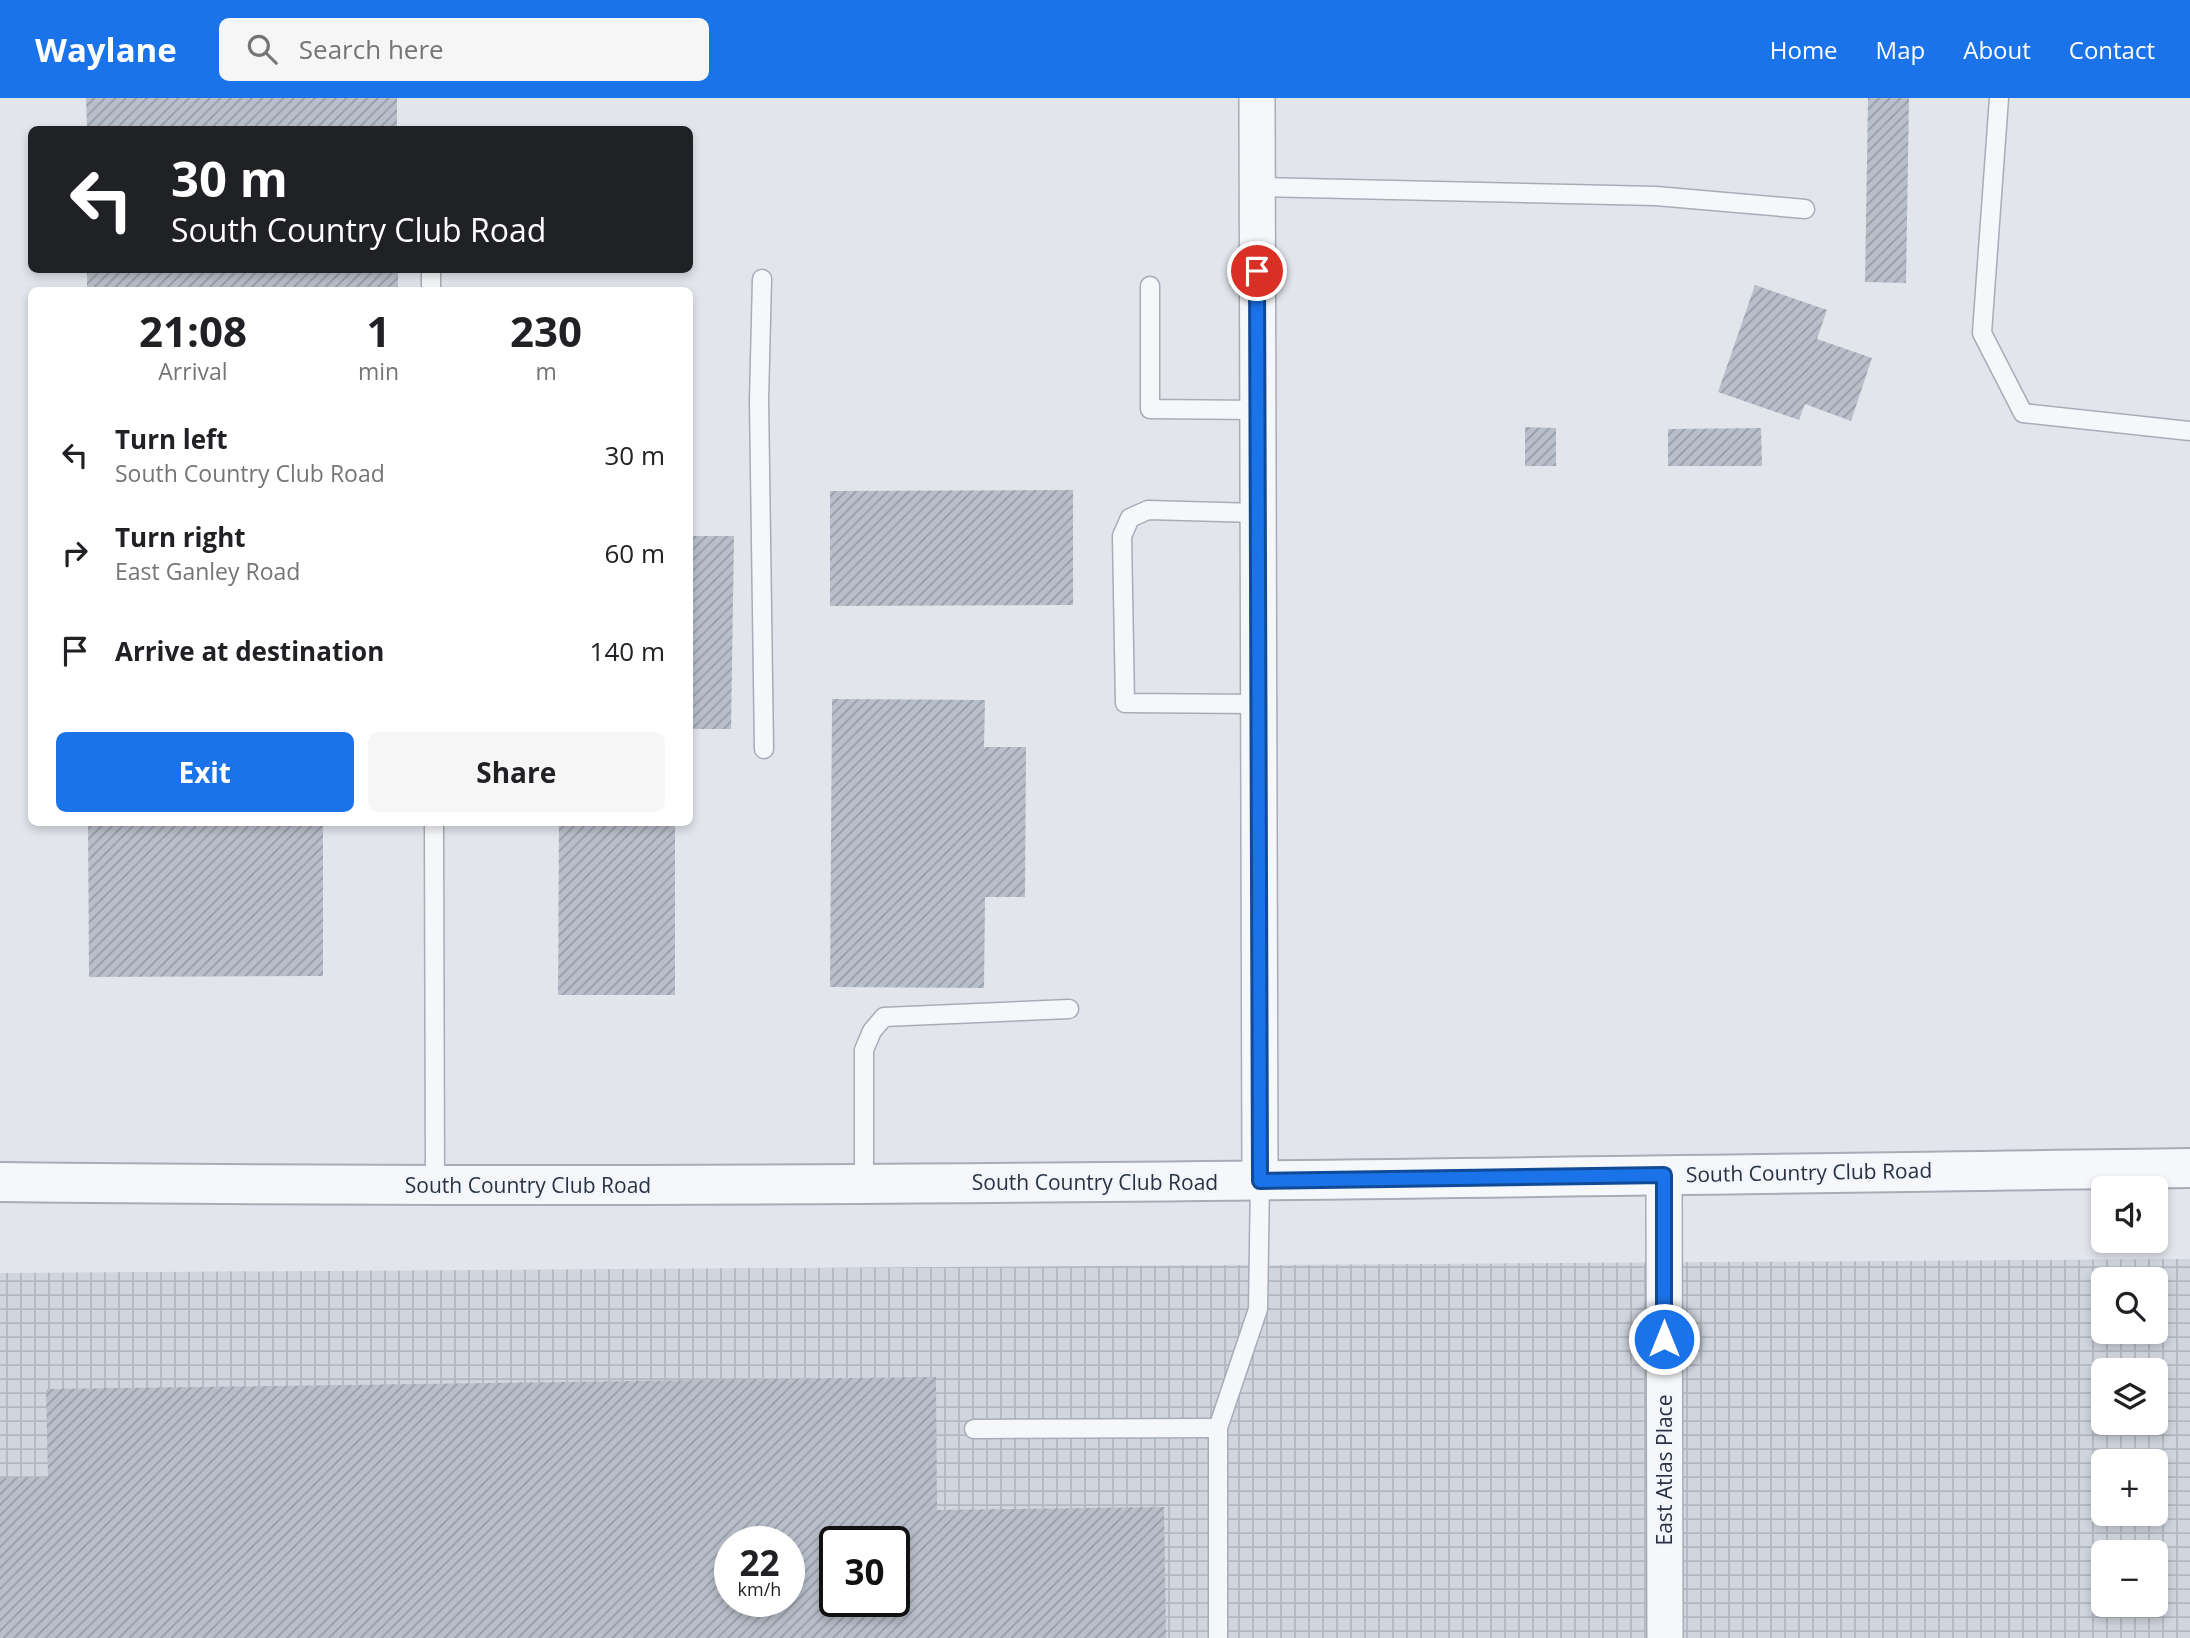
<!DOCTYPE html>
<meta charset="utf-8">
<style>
body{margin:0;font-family:"Open Sans",sans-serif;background:#f6f6f6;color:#202124;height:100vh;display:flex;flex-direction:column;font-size:26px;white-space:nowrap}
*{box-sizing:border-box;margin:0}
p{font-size:23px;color:#757577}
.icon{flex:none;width:38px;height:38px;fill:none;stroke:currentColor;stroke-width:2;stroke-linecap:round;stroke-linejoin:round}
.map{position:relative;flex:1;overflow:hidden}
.details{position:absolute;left:28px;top:189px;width:665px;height:539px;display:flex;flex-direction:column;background:#fff;border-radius:10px;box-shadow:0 4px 10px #0003}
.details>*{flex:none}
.banner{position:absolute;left:28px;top:28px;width:665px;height:147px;border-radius:10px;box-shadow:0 4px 10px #0003;background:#202124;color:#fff;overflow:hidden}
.buttons{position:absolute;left:2091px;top:1078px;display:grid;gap:14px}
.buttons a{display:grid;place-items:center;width:77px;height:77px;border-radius:10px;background:#fff;box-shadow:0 4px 10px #0003;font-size:35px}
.speed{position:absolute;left:714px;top:1428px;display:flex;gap:14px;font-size:35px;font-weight:700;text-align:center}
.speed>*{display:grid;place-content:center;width:91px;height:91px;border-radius:50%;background:#fff;box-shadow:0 4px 10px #0003;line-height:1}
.speed small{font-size:18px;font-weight:400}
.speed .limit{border:4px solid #111;border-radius:10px;background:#fff;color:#111}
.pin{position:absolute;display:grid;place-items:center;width:60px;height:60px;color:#fff;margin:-30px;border:4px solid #fff;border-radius:50%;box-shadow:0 2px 7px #0007}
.me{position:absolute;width:77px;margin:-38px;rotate:0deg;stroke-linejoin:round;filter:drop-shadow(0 0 5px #0008)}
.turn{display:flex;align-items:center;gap:24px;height:147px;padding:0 28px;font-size:32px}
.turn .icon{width:91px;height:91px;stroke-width:2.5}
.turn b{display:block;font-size:49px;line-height:60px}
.eta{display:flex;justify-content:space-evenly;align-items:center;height:119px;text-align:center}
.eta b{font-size:42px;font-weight:700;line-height:49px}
.cta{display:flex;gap:14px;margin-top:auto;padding:14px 28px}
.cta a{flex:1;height:80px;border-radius:10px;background:#1a73e8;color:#fff;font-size:28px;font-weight:700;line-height:80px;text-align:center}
.cta a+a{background:#f6f6f6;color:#202124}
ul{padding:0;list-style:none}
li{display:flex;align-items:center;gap:21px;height:98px;padding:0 28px}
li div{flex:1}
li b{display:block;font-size:26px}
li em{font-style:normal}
header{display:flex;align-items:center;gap:42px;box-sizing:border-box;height:98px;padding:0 35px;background:#1a73e8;color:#fff}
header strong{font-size:33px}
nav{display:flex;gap:38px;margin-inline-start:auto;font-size:24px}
.search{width:490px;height:63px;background:#f6f6f6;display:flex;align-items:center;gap:18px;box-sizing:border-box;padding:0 24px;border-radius:10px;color:#757577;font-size:26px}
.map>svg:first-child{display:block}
.industrial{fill:url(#industrial-grid);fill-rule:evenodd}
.building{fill:url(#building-hatch);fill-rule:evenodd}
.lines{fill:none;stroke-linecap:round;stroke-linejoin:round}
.service-casing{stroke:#a7acb7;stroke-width:21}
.minor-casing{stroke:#a7acb7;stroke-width:38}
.tertiary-casing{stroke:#a7acb7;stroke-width:42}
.service{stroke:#f6f7fa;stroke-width:18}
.minor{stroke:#f6f7fa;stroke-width:35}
.tertiary{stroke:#f6f7fa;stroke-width:38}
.route-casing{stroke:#114b97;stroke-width:18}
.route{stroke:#1a73e8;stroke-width:12}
.labels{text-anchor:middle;stroke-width:6;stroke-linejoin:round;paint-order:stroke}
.street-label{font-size:21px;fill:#293245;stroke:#f2f5f9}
</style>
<header>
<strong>Waylane</strong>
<div class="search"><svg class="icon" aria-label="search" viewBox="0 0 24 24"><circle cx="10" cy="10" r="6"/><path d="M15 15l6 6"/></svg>Search here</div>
<nav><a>Home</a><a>Map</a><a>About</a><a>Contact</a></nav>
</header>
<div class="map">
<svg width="2190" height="1540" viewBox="0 0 2190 1540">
<defs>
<pattern id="industrial-grid" width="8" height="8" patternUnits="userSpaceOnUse" patternTransform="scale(1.75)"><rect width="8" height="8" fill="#d0d5de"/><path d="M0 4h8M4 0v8" fill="none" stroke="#b3b7c0"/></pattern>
<pattern id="building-hatch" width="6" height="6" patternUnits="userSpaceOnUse" patternTransform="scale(1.75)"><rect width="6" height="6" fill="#b9bfca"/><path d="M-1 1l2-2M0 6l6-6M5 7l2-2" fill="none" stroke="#969ca6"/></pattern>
</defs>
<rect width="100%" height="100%" fill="#e2e6ec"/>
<path class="industrial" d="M2190 1161V1540H0V1175ZM2104 1181H2156V1234H2104ZM2104 1272H2156V1325H2104ZM2104 1363H2156V1416H2104ZM730 1444H789V1503H730ZM835 1444H894V1503H835ZM2104 1454H2156V1507H2104Z"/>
<g class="building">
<polygon points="86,0 397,0 397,32 87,32"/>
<polygon points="1868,0 1909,0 1906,185 1865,184"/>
<rect x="87" y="172" width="311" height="20"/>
<polygon points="1755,187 1827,212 1817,241 1872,260 1851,323 1805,306 1799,322 1718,294"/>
<polygon points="1525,329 1556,330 1556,368 1525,368"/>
<polygon points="1761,330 1762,368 1668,368 1668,331"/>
<polygon points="1073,392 1073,507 830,508 830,393"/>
<polygon points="690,438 734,438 731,631 690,631"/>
<polygon points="832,601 985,602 984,649 1026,649 1025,799 985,799 984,890 830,889"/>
<polygon points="88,724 323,724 323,878 89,879"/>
<polygon points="559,724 675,724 675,897 558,897"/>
<path d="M936 1279 937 1412 1164 1409 1166 1540H0V1380L48 1379 46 1291ZM730 1444H789V1503H730ZM835 1444H894V1503H835Z"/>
</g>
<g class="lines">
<defs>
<g id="service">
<polyline points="1999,0 1982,235 2023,315 2190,333"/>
<polyline points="1257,89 1656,98 1805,111"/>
<polyline points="431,172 431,192"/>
<polyline points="762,181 759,302 764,651"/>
<polyline points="1150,188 1150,311 1258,312"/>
<polyline points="1258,415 1148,412 1130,420 1122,438 1125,605 1258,606"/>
<polyline points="434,724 435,1089"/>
<polyline points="864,1086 864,952 872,933 884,919 1069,911"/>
<polyline points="974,1331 1218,1330"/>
<polyline points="1218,1540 1218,1330 1258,1211 1260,1083"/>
</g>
<g id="minor">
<polyline points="1257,0 1260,1083"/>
<polyline points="1664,1077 1665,1540"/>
</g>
<path id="tertiary" d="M0 1084C730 1093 1460 1080 2190 1070"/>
</defs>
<use href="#service" class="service-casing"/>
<use href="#minor" class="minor-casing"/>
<use href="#tertiary" class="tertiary-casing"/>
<use href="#service" class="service"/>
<use href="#minor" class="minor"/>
<use href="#tertiary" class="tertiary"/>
</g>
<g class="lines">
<defs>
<polyline id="route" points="1257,173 1260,1083 1664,1077 1664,1241"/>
</defs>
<use href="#route" class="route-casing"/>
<use href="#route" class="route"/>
</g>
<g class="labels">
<g class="street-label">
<text transform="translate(1809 1075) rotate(-1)" y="7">South Country Club Road</text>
<text x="1095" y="1092">South Country Club Road</text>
<text x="528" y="1095">South Country Club Road</text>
<text transform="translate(1665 1372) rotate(-90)" y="7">East Atlas Place</text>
</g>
</g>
</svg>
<div class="buttons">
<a><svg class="icon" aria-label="sound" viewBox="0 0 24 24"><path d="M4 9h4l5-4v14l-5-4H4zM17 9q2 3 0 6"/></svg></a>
<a><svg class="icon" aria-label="search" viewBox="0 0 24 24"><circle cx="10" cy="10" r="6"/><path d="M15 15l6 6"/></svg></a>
<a><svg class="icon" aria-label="layers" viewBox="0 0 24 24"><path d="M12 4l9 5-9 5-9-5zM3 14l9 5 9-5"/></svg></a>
<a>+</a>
<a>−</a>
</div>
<div class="speed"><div>22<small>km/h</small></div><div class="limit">30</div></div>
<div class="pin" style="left:1257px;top:173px;background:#d93025"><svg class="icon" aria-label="arrive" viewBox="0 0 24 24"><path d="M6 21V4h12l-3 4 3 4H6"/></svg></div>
<svg class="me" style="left:1664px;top:1241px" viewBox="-20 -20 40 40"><circle r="17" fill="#1a73e8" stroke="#fff" stroke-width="3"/><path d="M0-11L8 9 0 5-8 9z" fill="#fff"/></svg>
<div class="banner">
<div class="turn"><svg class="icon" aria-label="left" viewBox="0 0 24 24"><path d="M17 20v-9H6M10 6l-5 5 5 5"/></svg><div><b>30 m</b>South Country Club Road</div></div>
</div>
<section class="details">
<div class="eta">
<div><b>21:08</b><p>Arrival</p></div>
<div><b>1</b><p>min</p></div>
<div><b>230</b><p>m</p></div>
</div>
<ul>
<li><svg class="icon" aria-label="left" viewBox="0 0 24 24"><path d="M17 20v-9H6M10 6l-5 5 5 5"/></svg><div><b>Turn left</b><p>South Country Club Road</p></div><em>30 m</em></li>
<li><svg class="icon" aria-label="right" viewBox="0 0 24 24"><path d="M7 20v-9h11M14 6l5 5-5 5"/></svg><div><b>Turn right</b><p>East Ganley Road</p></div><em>60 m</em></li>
<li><svg class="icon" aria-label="arrive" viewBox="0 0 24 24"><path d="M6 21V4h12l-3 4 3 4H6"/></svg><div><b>Arrive at destination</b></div><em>140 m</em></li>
</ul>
<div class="cta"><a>Exit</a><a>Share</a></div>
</section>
</div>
